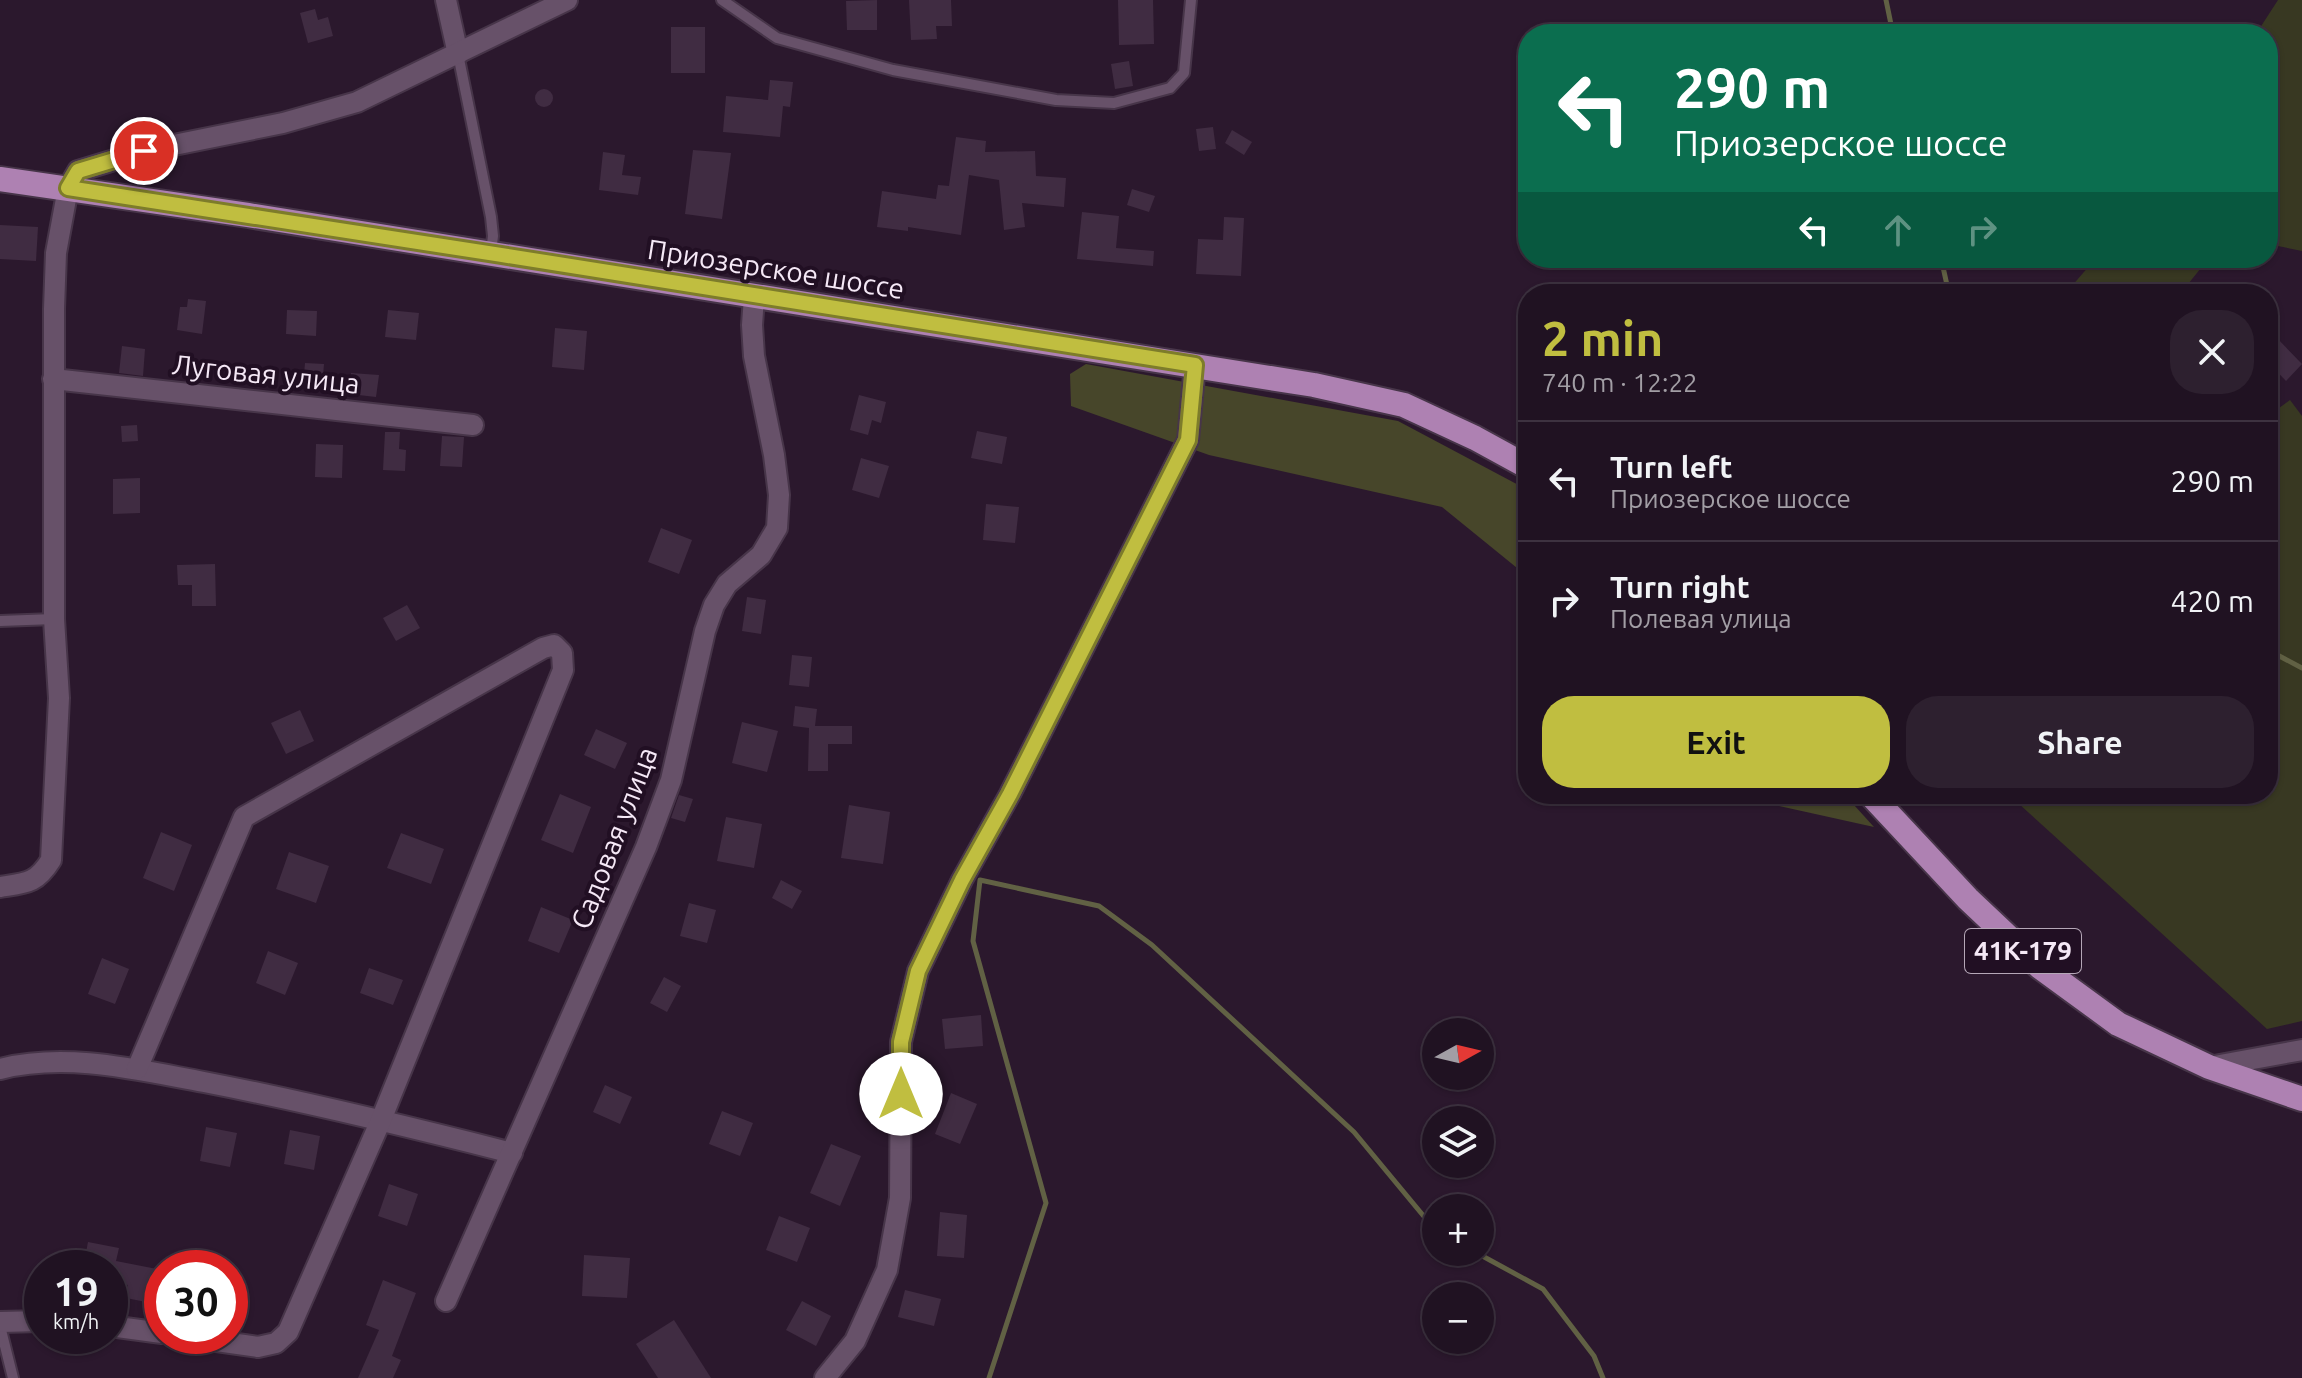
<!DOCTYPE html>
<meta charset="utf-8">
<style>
body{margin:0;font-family:Ubuntu,sans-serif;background:#2d202f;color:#f1f3f6;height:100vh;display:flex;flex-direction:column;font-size:30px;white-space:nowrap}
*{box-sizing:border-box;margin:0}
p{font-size:26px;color:#a29ea5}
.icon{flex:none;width:44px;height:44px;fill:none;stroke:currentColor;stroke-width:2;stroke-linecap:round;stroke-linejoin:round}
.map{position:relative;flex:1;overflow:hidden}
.details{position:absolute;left:1518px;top:284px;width:760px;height:520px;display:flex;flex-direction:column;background:#201222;border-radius:32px;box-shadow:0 2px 6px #0004,0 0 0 2px #3d3240}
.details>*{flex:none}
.guide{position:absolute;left:1518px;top:24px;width:760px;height:244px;border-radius:32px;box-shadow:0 2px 6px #0004,0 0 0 2px #3d3240;background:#0b6e4f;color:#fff;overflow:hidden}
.needle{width:52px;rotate:82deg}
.tools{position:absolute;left:1422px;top:1018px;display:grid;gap:16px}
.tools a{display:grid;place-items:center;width:72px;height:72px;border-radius:50%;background:#201222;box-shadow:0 2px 6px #0004,0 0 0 2px #3d3240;font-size:40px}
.speed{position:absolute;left:24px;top:1250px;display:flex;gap:16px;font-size:40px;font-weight:700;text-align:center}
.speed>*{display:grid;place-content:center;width:104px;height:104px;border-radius:50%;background:#201222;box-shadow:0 2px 6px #0004,0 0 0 2px #3d3240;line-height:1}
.speed small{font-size:20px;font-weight:400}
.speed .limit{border:12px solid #d22;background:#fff;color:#111}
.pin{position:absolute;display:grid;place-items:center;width:68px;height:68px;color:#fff;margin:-34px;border:4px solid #fff;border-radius:50%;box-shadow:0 2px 8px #0007}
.me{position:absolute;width:88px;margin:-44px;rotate:0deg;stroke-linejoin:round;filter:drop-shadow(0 0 6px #0008)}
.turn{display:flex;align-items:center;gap:28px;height:168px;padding:0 24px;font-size:36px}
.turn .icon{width:104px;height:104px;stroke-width:2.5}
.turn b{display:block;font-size:56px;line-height:68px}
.lanes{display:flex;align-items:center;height:76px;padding:0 24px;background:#0003;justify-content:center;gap:40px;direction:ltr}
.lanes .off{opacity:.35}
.round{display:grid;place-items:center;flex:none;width:84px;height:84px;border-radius:32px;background:#2d202f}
.overview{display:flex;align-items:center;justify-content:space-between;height:136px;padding:0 24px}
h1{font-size:48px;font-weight:700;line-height:60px;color:#c0be40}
.primary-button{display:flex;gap:16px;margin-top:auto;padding:16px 24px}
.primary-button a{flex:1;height:92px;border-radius:32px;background:#c0be40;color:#111;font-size:32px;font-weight:700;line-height:92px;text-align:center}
.primary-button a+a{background:#2d202f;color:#f1f3f6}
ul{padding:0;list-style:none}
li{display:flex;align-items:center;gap:24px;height:120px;padding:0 24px;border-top:2px solid #3d3240}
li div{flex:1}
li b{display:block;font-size:30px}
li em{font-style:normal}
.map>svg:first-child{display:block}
.green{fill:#383822}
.forest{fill:#47462a}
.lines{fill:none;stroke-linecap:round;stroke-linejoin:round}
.stream{stroke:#616144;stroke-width:5}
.building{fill:#402c42}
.lane-casing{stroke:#473549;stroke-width:14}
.street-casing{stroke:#473549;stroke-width:24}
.primary-casing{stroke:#473549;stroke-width:28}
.lane{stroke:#675169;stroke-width:10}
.street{stroke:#675169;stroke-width:20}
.primary{stroke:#ae81b2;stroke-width:24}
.route-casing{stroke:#7d7c2a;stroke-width:20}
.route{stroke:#c0be40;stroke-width:14}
.labels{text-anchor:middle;stroke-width:8;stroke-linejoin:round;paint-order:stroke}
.shield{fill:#210f23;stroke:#b5a7b7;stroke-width:2}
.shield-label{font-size:26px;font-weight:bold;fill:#f5e8f6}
.street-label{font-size:28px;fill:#f5e8f6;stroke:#210f23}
</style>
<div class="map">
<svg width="2302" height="1378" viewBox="0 0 2302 1378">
<rect width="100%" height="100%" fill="#2b182d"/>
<g class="green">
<polygon points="2278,0 2302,0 2302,251 2268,244 2268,34 2256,34"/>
<polygon points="2096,258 2209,258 2180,294 2065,294"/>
<polygon points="2290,400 2302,416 2302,1021 2267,1029 2008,794 2268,794 2268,416"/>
</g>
<g class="forest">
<polygon points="1086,364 1398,421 1528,490 1528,577 1442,507 1209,455 1071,406 1070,374"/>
<polygon points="1749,794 1844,794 1874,827 1756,801"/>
</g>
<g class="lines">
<g class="stream">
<polyline points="1886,0 1893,34"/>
<polyline points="1941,258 1949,294"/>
<polyline points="2268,650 2302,668"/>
<polyline points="1475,1252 1543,1289 1594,1356 1603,1378"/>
<polyline points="989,1378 1046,1203 973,941 980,880 1099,906 1152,945 1354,1132 1436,1231"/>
</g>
</g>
<g class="building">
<polygon points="877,0 877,30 847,30 846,1"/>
<polygon points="909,0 951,0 952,26 936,26 937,39 911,40"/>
<polygon points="1118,0 1153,0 1154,44 1119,45"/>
<polygon points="315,9 318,20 328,17 333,36 308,43 300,13"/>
<rect x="671" y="27" width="34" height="46"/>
<polygon points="1129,61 1133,86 1115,89 1111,64"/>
<polygon points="770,80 793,82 790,107 783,106 780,137 723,132 726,96 768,100"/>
<circle cx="544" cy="98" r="9"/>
<polygon points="1213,127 1216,149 1199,151 1196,129"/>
<polygon points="1232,130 1252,142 1244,155 1225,143"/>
<polygon points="956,137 986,141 985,152 1035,151 1036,176 1066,178 1064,207 1022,203 1025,227 1004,230 999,180 969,175 961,235 908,227 908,231 877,227 882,191 936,199 938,185 949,186"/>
<polygon points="693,150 731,153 722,219 685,214"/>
<polygon points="603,152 625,155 622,175 641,177 638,195 599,190"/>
<polygon points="1132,189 1155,196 1149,212 1127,205"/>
<polygon points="1082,212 1119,216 1116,248 1154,251 1153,266 1077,259"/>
<polygon points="1224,217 1244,218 1241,276 1196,274 1198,239 1223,240"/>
<polygon points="0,225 38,227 36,261 0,259"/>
<polygon points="188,299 206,301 202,334 177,330 180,307 187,307"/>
<polygon points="287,310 317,311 316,336 286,334"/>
<polygon points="388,310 419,313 416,340 385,337"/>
<polygon points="555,328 587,331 584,370 552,367"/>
<polygon points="2276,337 2302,364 2286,381 2268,362 2268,345"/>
<polygon points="122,346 145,349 143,376 119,373"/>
<polygon points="305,363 324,364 322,387 303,386"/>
<polygon points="351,373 379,375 376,397 350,394"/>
<polygon points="859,395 886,402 881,423 872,420 868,435 850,430"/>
<polygon points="137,425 138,441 122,442 121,426"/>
<polygon points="977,431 1007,437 1002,464 971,458"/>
<polygon points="385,432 400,432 399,449 406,450 405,471 383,470"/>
<polygon points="442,436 464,437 462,467 440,466"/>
<polygon points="316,444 343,445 342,478 315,477"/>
<polygon points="861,458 889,466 879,498 852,490"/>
<polygon points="140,478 140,513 113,514 113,479"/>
<polygon points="986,504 1019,507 1015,543 983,540"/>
<polygon points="661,528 692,540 679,574 648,562"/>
<polygon points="215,564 216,606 192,606 192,585 178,585 177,565"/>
<polygon points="747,597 766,600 761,634 742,631"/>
<polygon points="407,605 420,628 396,641 383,618"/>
<polygon points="792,655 812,657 809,687 789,685"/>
<polygon points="795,706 817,709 815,726 852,726 852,744 828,744 828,771 808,771 809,728 793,726"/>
<polygon points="300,710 314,741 286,754 271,723"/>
<polygon points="742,722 778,731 767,772 732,763"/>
<polygon points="596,729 627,743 615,769 584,755"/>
<polygon points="560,794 591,807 573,853 541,840"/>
<polygon points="679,795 693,799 685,822 671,818"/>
<polygon points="849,805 890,812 883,864 841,858"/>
<polygon points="726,817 762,824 754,868 717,861"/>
<polygon points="161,832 192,845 174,891 143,878"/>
<polygon points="401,833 444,849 431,884 387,868"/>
<polygon points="289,852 329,866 316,903 276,889"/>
<polygon points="781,880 802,891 792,909 772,898"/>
<polygon points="689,903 716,910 707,943 680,936"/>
<polygon points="541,907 573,920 559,953 528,941"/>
<polygon points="268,951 298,963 285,995 256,983"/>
<polygon points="102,958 129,969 115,1004 88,994"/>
<polygon points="369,968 403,980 393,1005 360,993"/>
<polygon points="664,977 681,986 667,1012 650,1003"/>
<polygon points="981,1015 983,1046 945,1049 942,1019"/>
<polygon points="605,1085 632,1097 620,1124 593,1112"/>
<polygon points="951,1093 977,1104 960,1144 935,1134"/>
<polygon points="722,1111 753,1123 740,1156 709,1144"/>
<polygon points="206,1127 237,1133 230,1167 200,1161"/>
<polygon points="290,1130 320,1136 314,1170 284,1164"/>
<polygon points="831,1144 861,1156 840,1206 810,1193"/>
<polygon points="389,1184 418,1194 407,1226 378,1216"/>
<polygon points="940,1212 967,1215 964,1258 937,1256"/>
<polygon points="779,1216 810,1228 797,1262 766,1250"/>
<polygon points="88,1242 119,1248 116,1261 162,1270 156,1304 126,1298 128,1285 110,1281 110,1268 83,1268"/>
<polygon points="584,1255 630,1258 627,1298 582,1296"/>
<polygon points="383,1280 416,1293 392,1356 401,1360 393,1378 358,1378 379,1330 366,1325"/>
<polygon points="905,1290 941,1299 934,1326 898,1317"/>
<polygon points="802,1301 831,1316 816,1346 786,1330"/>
<polygon points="674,1320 711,1378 658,1378 636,1344"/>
</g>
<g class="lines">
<defs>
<g id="lane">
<polyline points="722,0 777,38 893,70 1056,100 1114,103 1170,88 1184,73 1191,0"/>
<polyline points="458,54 491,217 493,236 491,252"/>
<polyline points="0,621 54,619"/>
<polyline points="0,1326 13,1378"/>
</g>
<g id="street">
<polyline points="446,0 458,54"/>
<polyline points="53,379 473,425"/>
<path d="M0 887C26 883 36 884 51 860L59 698 54 619V309L56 253 68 188 78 171 144 151 283 123 357 102 567 0"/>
<polyline points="2209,1067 2302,1050"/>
<path d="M0 1069C67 1052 138 1070 204 1082 308 1102 410 1127 512 1153"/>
<polyline points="137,1069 244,817 543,648 554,645 562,653 563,670 381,1120 288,1332 276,1343 258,1347 181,1336"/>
<polyline points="446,1301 646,847 671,780 705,631 714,605 727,584 761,555 777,528 779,495 774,455 754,356 752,325 754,297"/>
<polyline points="0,1322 42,1321"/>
<polyline points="110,1326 162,1333"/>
<polyline points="825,1378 855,1341 887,1270 900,1198 901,1042 918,971 962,880 1010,794 1188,440 1195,365"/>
</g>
<g id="primary">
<polyline points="0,179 248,215 1314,385 1404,405 1475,438 1528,467"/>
<polyline points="1870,794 1968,899 2040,967 2118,1024 2209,1067 2302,1099"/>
</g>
</defs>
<use href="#lane" class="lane-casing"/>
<use href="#street" class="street-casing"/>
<use href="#primary" class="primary-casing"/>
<use href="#lane" class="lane"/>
<use href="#street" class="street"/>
<use href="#primary" class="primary"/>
</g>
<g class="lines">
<defs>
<path id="route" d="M144 151 78 171 68 188C444 244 820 307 1195 365L1188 440 1010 794 962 880 918 971 901 1042V1094"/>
</defs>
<use href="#route" class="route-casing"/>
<use href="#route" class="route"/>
</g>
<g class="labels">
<rect class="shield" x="1965" y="929" width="116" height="44" rx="6"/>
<g class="shield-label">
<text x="2023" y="960">41К-179</text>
</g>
<g class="street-label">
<text transform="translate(776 269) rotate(9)" y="10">Приозерское шоссе</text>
<text transform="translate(266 374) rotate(6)" y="10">Луговая улица</text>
<text transform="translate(614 838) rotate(-69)" y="10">Садовая улица</text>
</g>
</g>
</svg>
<div class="tools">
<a><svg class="needle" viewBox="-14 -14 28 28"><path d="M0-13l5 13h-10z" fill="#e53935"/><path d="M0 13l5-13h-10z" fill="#a29ea5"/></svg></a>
<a><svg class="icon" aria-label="layers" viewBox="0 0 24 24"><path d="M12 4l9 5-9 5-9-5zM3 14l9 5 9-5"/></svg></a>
<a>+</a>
<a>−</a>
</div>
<div class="speed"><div>19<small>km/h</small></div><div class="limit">30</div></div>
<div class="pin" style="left:144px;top:151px;background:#d93025"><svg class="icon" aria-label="arrive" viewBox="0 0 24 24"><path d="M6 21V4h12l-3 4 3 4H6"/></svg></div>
<svg class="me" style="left:901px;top:1094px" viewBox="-20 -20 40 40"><circle r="19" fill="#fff"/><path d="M0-13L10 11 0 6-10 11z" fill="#c0be40"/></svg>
<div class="guide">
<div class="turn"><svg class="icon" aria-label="left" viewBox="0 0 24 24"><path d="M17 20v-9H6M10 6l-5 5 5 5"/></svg><div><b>290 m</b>Приозерское шоссе</div></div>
<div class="lanes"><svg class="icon" aria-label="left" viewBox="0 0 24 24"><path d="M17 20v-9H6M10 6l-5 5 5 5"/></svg><svg class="icon off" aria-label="ahead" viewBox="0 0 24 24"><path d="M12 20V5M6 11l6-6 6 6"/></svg><svg class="icon off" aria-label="right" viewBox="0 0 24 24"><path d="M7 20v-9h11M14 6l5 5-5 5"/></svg></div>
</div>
<section class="details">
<div class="overview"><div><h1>2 min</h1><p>740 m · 12:22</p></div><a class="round"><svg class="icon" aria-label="close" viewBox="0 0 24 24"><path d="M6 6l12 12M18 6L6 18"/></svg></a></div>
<ul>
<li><svg class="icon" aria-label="left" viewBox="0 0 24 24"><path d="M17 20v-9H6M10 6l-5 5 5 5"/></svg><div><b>Turn left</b><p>Приозерское шоссе</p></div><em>290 m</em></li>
<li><svg class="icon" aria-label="right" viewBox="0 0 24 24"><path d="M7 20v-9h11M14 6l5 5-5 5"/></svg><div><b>Turn right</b><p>Полевая улица</p></div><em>420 m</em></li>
</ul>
<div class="primary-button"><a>Exit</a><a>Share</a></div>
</section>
</div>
